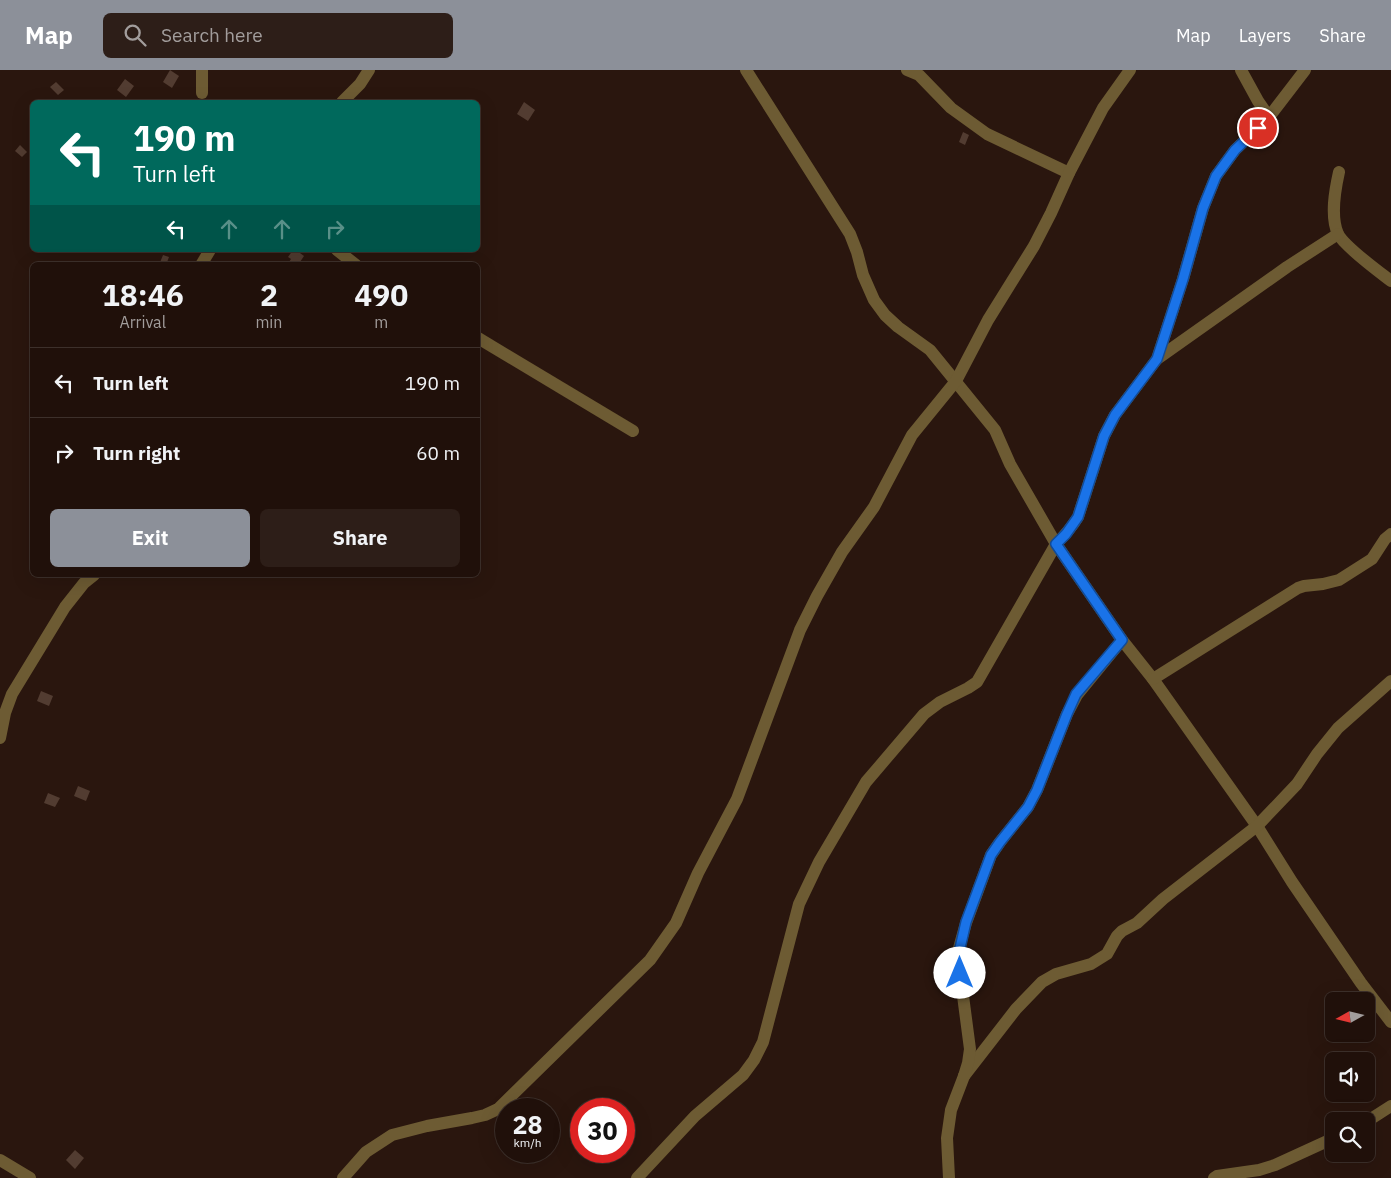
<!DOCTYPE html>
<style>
body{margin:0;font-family:"IBM Plex Sans",sans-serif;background:#2d1e18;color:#f1f3f6;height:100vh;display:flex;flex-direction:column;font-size:19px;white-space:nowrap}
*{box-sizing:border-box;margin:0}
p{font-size:16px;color:#a29d9c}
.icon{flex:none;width:28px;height:28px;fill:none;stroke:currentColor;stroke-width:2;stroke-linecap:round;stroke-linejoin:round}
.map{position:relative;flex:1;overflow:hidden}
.panel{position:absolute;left:30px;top:192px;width:450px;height:315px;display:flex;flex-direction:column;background:#20100a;border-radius:8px;box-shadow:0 5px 20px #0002,0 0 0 1px #3d302b}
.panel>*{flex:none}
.guide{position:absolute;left:30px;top:30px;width:450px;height:152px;border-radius:8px;box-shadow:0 5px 20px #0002,0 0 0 1px #3d302b;background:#00695c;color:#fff;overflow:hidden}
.needle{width:32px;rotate:262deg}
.controls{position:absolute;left:1325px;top:922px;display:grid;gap:10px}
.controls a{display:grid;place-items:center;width:50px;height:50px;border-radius:8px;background:#20100a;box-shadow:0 5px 20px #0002,0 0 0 1px #3d302b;font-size:25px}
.speed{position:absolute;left:495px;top:1028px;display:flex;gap:10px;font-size:25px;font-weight:700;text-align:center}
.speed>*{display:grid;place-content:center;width:65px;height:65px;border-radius:50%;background:#20100a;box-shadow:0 5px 20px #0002,0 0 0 1px #3d302b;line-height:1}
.speed small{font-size:12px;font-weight:400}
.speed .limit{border:8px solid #d22;background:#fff;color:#111}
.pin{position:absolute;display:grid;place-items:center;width:42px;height:42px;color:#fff;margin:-21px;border:2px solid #fff;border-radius:50%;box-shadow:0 1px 5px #0007}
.me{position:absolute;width:55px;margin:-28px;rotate:0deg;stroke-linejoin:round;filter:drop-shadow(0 0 4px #0008)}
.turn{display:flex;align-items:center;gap:18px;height:105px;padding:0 20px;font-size:22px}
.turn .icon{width:65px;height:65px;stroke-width:2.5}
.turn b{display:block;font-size:35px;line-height:42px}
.lanes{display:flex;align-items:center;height:48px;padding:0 20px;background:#0003;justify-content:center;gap:25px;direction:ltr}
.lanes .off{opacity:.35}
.eta{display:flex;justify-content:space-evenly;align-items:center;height:85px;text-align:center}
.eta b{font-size:30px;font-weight:800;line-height:35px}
.cta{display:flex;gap:10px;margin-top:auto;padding:10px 20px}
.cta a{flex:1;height:58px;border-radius:8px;background:#8c9099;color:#fff;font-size:20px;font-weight:800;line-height:58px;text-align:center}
.cta a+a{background:#2d1e18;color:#f1f3f6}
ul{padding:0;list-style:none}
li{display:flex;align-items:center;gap:15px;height:70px;padding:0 20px;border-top:1px solid #3d302b}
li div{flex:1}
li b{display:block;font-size:19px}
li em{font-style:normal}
header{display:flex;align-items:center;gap:30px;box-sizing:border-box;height:70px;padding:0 25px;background:#8c9099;color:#fff}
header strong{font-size:24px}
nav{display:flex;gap:28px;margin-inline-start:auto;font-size:18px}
.search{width:350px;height:45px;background:#2d1e18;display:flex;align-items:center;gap:12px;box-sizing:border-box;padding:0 18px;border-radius:8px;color:#a29d9c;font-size:19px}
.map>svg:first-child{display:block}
.building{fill:#523c31}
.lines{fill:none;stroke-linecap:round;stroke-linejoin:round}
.minor{stroke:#6d5b33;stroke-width:12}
.route-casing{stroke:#114b97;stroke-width:12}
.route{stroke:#1a73e8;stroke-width:9}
</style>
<header>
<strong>Map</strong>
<div class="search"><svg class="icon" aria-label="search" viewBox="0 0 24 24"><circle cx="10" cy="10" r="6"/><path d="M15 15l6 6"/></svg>Search here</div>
<nav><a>Map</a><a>Layers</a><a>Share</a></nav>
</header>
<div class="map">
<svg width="1391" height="1108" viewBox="0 0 1391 1108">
<rect width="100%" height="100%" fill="#2a160e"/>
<g class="building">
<polygon points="170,0 179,6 172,18 163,12"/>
<polygon points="125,9 134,16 126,27 117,20"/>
<polygon points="56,12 64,20 58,25 50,17"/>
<polygon points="524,32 535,40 528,51 517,44"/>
<polygon points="963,62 969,65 965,75 959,72"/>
<polygon points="20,75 27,82 22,87 15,81"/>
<polygon points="293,180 296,180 304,186 298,195 293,195 289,192 291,189 288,187"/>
<polygon points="163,185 169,187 166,195 159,195"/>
<polygon points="41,621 53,626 49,636 37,631"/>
<polygon points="78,716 90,721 86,731 74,726"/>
<polygon points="48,723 60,728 55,737 44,733"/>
<polygon points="75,1080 84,1088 75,1099 66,1090"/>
</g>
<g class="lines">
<g class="minor">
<polyline points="746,0 850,164 857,182 863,205 874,230 885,245 898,257 930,280 995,360 1010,394 1056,474 1122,570 1153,609 1257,756 1292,812 1361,913 1391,952"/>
<polyline points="907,0 919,5 951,38 987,64 1069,103"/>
<polyline points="1241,0 1258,31 1269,47"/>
<polyline points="202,23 202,0"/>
<polyline points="342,32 360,14 369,0"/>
<path d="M1339 102C1335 120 1330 146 1338 164 1345 177 1378 201 1391 211"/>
<polyline points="337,180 356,195"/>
<polyline points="201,195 210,180"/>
<polyline points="478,268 633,361"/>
<polyline points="1157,289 1287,197 1338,164"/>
<polyline points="1153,609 1298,518 1304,516 1323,514 1339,510 1372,489 1385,469 1391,464"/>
<polyline points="0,668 5,643 12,624 65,537 84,513 94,505"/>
<polyline points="964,1006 1016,939 1042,912 1056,904 1091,894 1107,884 1117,866 1122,861 1137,853 1163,829 1257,756 1297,714 1317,684 1338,658 1391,611"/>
<polyline points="1366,1052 1391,1036"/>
<polyline points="0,1090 30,1108"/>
<polyline points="343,1108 366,1082 392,1065 427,1056 472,1048 485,1045 498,1039 650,890 676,853 698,803 737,729 800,560 817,526 842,482 874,437 912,365 956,311 988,250 1034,176 1051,143 1069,103 1103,38 1130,0"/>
<path d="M637 1108 695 1046 743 1005 754 990 763 972 799 834 819 792 866 712 924 644 940 632 968 618 977 612 1056 474C1065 465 1072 457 1078 447L1104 366 1115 345 1157 289 1183 209 1203 138 1216 106 1235 80 1269 47 1305 0"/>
<polyline points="949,1108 947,1068 951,1040 964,1006 968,993 970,979 960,903 959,878 966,853 991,785 1000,772 1028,737 1037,720 1067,644 1077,625 1122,570"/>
<polyline points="1214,1108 1217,1106 1259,1100 1275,1095 1334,1068"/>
</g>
</g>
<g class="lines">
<defs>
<polyline id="route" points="960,903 960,878 966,852 991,785 1000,772 1028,737 1037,720 1067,644 1076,624 1122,570 1056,474 1066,464 1078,447 1104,366 1115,345 1157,289 1183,209 1203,138 1216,106 1235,80 1258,58"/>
</defs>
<use href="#route" class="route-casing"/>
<use href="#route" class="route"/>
</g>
</svg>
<div class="controls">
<a><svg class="needle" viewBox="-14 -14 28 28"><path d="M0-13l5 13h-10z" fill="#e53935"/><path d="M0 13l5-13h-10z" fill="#a29d9c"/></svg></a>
<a><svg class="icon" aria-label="sound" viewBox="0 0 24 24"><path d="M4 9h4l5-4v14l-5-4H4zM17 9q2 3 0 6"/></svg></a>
<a><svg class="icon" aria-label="search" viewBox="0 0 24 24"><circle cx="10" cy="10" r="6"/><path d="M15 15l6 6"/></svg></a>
</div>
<div class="speed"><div>28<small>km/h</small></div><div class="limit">30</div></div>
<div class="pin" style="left:1258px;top:58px;background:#d93025"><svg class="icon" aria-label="arrive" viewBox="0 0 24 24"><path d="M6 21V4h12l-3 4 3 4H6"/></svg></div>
<svg class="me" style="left:960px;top:903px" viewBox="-20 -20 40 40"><circle r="19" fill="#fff"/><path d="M0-13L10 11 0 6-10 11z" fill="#1a73e8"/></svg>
<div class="guide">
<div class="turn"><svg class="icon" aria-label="left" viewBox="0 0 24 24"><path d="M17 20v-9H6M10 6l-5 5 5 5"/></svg><div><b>190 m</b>Turn left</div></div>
<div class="lanes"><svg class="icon" aria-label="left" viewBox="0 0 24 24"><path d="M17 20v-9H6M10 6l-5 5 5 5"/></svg><svg class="icon off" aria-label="ahead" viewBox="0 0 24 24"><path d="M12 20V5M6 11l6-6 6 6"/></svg><svg class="icon off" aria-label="ahead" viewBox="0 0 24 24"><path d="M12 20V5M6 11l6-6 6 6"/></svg><svg class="icon off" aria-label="right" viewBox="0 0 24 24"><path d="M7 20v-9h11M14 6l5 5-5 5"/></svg></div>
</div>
<section class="panel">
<div class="eta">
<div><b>18:46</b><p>Arrival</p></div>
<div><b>2</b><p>min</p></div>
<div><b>490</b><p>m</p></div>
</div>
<ul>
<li><svg class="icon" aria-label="left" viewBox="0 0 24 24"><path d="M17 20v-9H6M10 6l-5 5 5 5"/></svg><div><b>Turn left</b></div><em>190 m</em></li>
<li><svg class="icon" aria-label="right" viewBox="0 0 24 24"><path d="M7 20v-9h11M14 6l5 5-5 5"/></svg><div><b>Turn right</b></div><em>60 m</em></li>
</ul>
<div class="cta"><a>Exit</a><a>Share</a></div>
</section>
</div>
